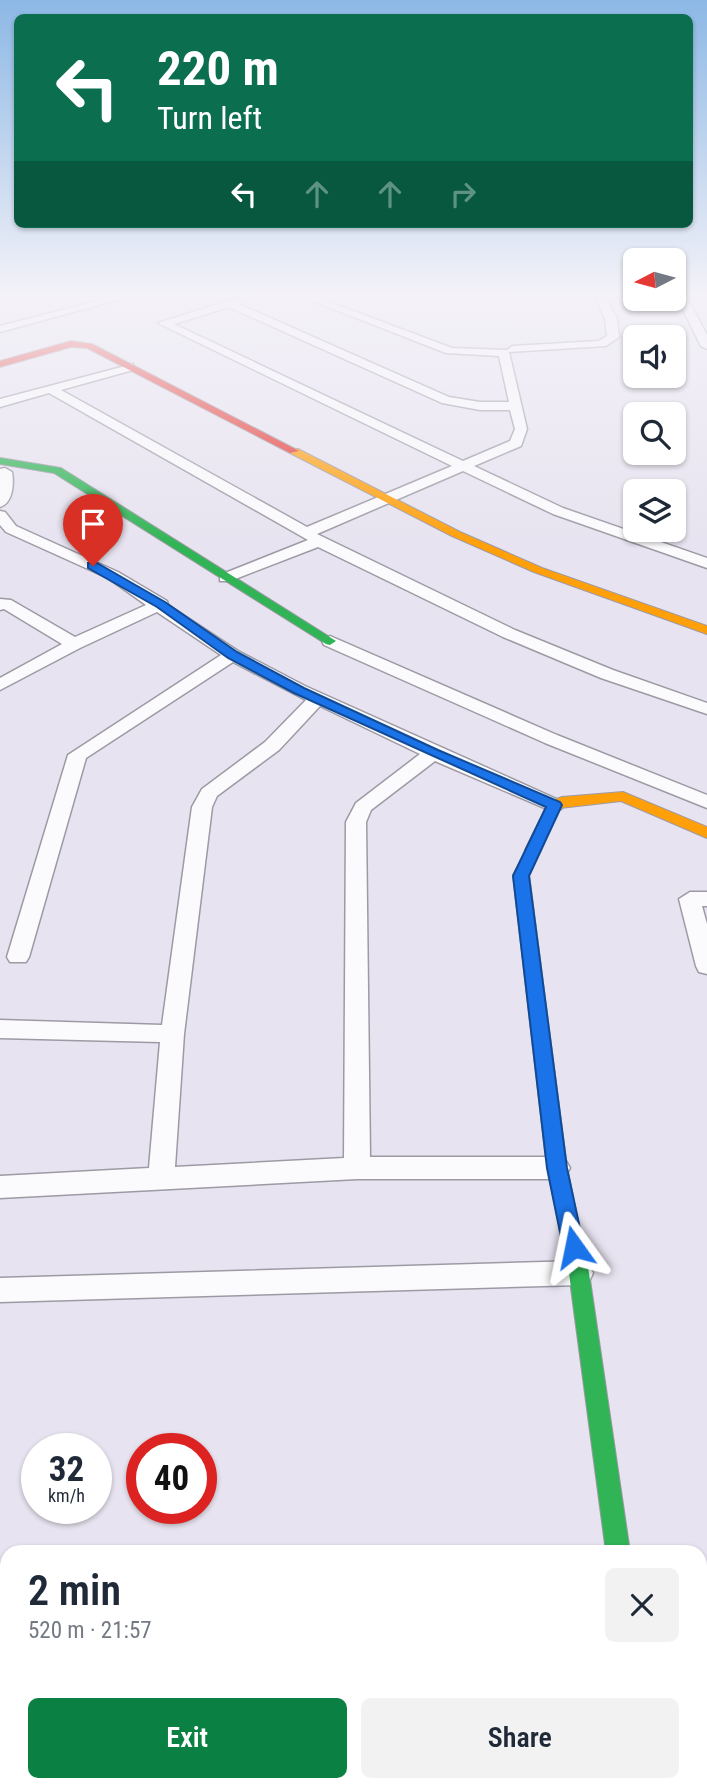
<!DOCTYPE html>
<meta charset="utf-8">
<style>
body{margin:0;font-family:"Roboto Condensed",sans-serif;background:#f2f2f3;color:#1f2937;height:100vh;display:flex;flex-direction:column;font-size:26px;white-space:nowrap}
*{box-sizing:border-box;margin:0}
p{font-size:23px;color:#747a83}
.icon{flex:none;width:38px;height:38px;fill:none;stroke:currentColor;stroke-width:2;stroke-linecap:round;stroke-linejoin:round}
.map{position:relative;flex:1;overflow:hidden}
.panel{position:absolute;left:0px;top:1545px;width:707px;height:247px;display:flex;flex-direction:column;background:#fff;border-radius:21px 21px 0 0;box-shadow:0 2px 5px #0004}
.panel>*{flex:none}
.top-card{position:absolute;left:14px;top:14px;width:679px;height:214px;border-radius:10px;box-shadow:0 2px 5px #0004;background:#0b6e4f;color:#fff;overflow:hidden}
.needle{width:46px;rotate:264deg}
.controls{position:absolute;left:623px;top:248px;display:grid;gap:14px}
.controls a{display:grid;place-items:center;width:63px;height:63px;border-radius:10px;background:#fff;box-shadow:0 2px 5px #0004;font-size:35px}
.speed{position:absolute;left:21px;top:1433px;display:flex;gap:14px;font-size:35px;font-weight:700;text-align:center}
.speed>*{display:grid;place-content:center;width:91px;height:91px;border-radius:50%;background:#fff;box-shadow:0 2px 5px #0004;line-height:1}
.speed small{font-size:18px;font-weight:400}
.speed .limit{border:10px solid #d22;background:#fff;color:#111}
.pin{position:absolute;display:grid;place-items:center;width:60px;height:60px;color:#fff;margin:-72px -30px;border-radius:50% 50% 50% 0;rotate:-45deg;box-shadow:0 0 7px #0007}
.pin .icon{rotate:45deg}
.me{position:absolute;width:77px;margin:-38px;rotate:348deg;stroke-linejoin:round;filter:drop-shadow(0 0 5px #0008)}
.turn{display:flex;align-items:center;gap:24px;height:147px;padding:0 28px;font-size:32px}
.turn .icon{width:91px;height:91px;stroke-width:2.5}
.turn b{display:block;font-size:49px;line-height:60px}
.lanes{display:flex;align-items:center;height:66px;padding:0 28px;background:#0003;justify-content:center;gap:35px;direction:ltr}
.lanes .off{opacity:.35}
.round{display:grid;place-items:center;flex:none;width:74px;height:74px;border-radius:10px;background:#f2f2f3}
.summary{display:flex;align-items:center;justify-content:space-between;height:119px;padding:0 28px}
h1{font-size:42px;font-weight:600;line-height:52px}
.primary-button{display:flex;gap:14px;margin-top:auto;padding:14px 28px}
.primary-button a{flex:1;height:80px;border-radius:10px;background:#0b8043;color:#fff;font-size:28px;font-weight:600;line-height:80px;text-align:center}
.primary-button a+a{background:#f2f2f3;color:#1f2937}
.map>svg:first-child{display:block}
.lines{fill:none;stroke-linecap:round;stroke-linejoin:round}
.street-casing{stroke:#9d9aa4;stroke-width:3}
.fast-casing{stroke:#9d9aa4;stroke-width:2}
.slow-casing{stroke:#9d9aa4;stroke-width:2}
.jam-casing{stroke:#9d9aa4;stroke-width:2}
.street{fill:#fbfbfd;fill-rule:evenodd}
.fast{fill:#30b455;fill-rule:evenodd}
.slow{fill:#ff9f0a;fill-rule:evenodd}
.jam{fill:#e5322d;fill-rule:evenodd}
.route{fill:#1a73e8;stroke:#114b97;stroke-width:2}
</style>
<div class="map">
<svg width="707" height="1791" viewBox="0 0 707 1791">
<rect width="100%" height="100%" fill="#e7e3f0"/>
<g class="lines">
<defs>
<g id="street">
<polygon points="0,296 10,296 0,300"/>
<polygon points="116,296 132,296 0,332 0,326"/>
<path d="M243 296H258L239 304 449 397 480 402H509L499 356 446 353 300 296H313L452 348 507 350 512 346 599 341 607 336 605 319 595 296H605L617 319 619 337 606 346 509 352 527 429 521 446 474 466 563 508 707 558V568L553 514 463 471 317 534 515 630 613 670 707 703V714L601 678 503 637 318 547 230 581H220V575L308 540 49 393 0 407V399L133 364V370L61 390 307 527 452 466 158 323ZM229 307 442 403 480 410H510L515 429 510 441 463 461 174 324Z"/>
<polygon points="676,296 686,296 707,335 707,349 701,346"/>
<path d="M5 468 12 472C14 484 13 503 0 507V469Z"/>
<path d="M0 511 5 512 16 526 118 572 167 601 168 605 238 651 305 686 561 801 564 805 561 809H547L435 761 371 810 366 822 370 1157H557L566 1161 570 1168 566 1175 557 1179H357L0 1198V1176L149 1168 160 1042 0 1038V1020L162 1025 192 807 202 789 265 742 306 700 233 662 86 758 29 957 26 962H10L7 957 68 755 221 655 157 612 80 648 0 690V678L62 644 4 609 0 610V599L11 600 75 637 146 605 108 578 6 532 0 525ZM320 706 420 754 356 803 346 822 344 1158 175 1167 184 1034 212 807 217 796 279 750Z"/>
<polygon points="330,636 557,735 707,795 707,808 545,743 324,645 322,641"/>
<polygon points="690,892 707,892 707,906 702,906 707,924 707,974 699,972 696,966 679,899"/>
<polygon points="579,1261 589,1264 593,1273 589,1282 579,1285 0,1302 0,1278"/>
<rect x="0" y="1680" width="7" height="34"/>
<rect x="328" y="1785" width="36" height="6"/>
<polygon points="632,1785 668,1785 669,1791 633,1791"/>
</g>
<g id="fast">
<polygon points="0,458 61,468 336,641 330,645 326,644 54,473 0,464"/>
<polygon points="533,845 541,850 529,875 567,1168 589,1273 630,1552 606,1552 569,1273 547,1168 513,875 528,847"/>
</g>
<g id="slow">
<polygon points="290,449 298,449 460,532 542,568 707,626 707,634 534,572 452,536 290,453"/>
<polygon points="623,792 707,827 707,838 621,801 560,808 538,853 528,853 525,850 549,802 562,797"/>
</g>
<polygon id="jam" points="71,341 92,344 299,451 290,453 87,348 71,347 0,367 0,361"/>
</defs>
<use href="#street" class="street-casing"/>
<use href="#fast" class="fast-casing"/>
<use href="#slow" class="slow-casing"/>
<use href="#jam" class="jam-casing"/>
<use href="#street" class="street"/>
<use href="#fast" class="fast"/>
<use href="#slow" class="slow"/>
<use href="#jam" class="jam"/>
</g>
<linearGradient id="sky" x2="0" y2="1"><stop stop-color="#8cb8e5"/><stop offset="0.54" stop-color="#f4f2f8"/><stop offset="1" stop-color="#f4f2f8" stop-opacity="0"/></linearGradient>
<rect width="707" height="546" fill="url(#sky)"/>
<polygon class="route" points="88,563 97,563 165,602 237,652 304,688 438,750 560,802 562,805 529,876 567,1168 584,1247 581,1253 574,1255 566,1253 563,1247 547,1168 513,876 546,807 294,693 228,658 157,607 88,568"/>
</svg>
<div class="controls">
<a><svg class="needle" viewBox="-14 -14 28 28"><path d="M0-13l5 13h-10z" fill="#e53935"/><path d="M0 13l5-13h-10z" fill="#747a83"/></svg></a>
<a><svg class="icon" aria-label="sound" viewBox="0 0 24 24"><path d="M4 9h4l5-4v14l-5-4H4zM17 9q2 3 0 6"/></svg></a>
<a><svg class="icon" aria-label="search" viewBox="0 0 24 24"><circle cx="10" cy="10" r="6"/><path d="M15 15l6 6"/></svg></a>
<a><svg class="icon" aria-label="layers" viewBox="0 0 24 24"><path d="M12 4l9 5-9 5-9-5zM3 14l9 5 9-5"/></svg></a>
</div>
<div class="speed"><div>32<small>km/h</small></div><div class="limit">40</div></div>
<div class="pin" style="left:93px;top:566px;background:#d93025"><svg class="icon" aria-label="arrive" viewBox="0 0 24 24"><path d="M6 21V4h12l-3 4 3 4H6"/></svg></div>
<svg class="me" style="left:574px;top:1247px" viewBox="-20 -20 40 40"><path d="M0-17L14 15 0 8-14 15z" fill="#1a73e8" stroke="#fff" stroke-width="4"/></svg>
<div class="top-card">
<div class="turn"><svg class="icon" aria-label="left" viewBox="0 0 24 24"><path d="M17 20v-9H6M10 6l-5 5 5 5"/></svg><div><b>220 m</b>Turn left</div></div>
<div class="lanes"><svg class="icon" aria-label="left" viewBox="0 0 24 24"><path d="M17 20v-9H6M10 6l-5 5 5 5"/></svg><svg class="icon off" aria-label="ahead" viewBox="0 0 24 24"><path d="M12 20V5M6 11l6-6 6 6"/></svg><svg class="icon off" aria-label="ahead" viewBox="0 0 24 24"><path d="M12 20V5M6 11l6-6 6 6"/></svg><svg class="icon off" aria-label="right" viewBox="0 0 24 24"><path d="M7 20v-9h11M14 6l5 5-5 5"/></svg></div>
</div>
<section class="panel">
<div class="summary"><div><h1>2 min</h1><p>520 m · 21:57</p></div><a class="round"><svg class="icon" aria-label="close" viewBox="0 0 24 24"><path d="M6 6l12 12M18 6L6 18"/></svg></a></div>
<div class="primary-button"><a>Exit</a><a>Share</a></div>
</section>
</div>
